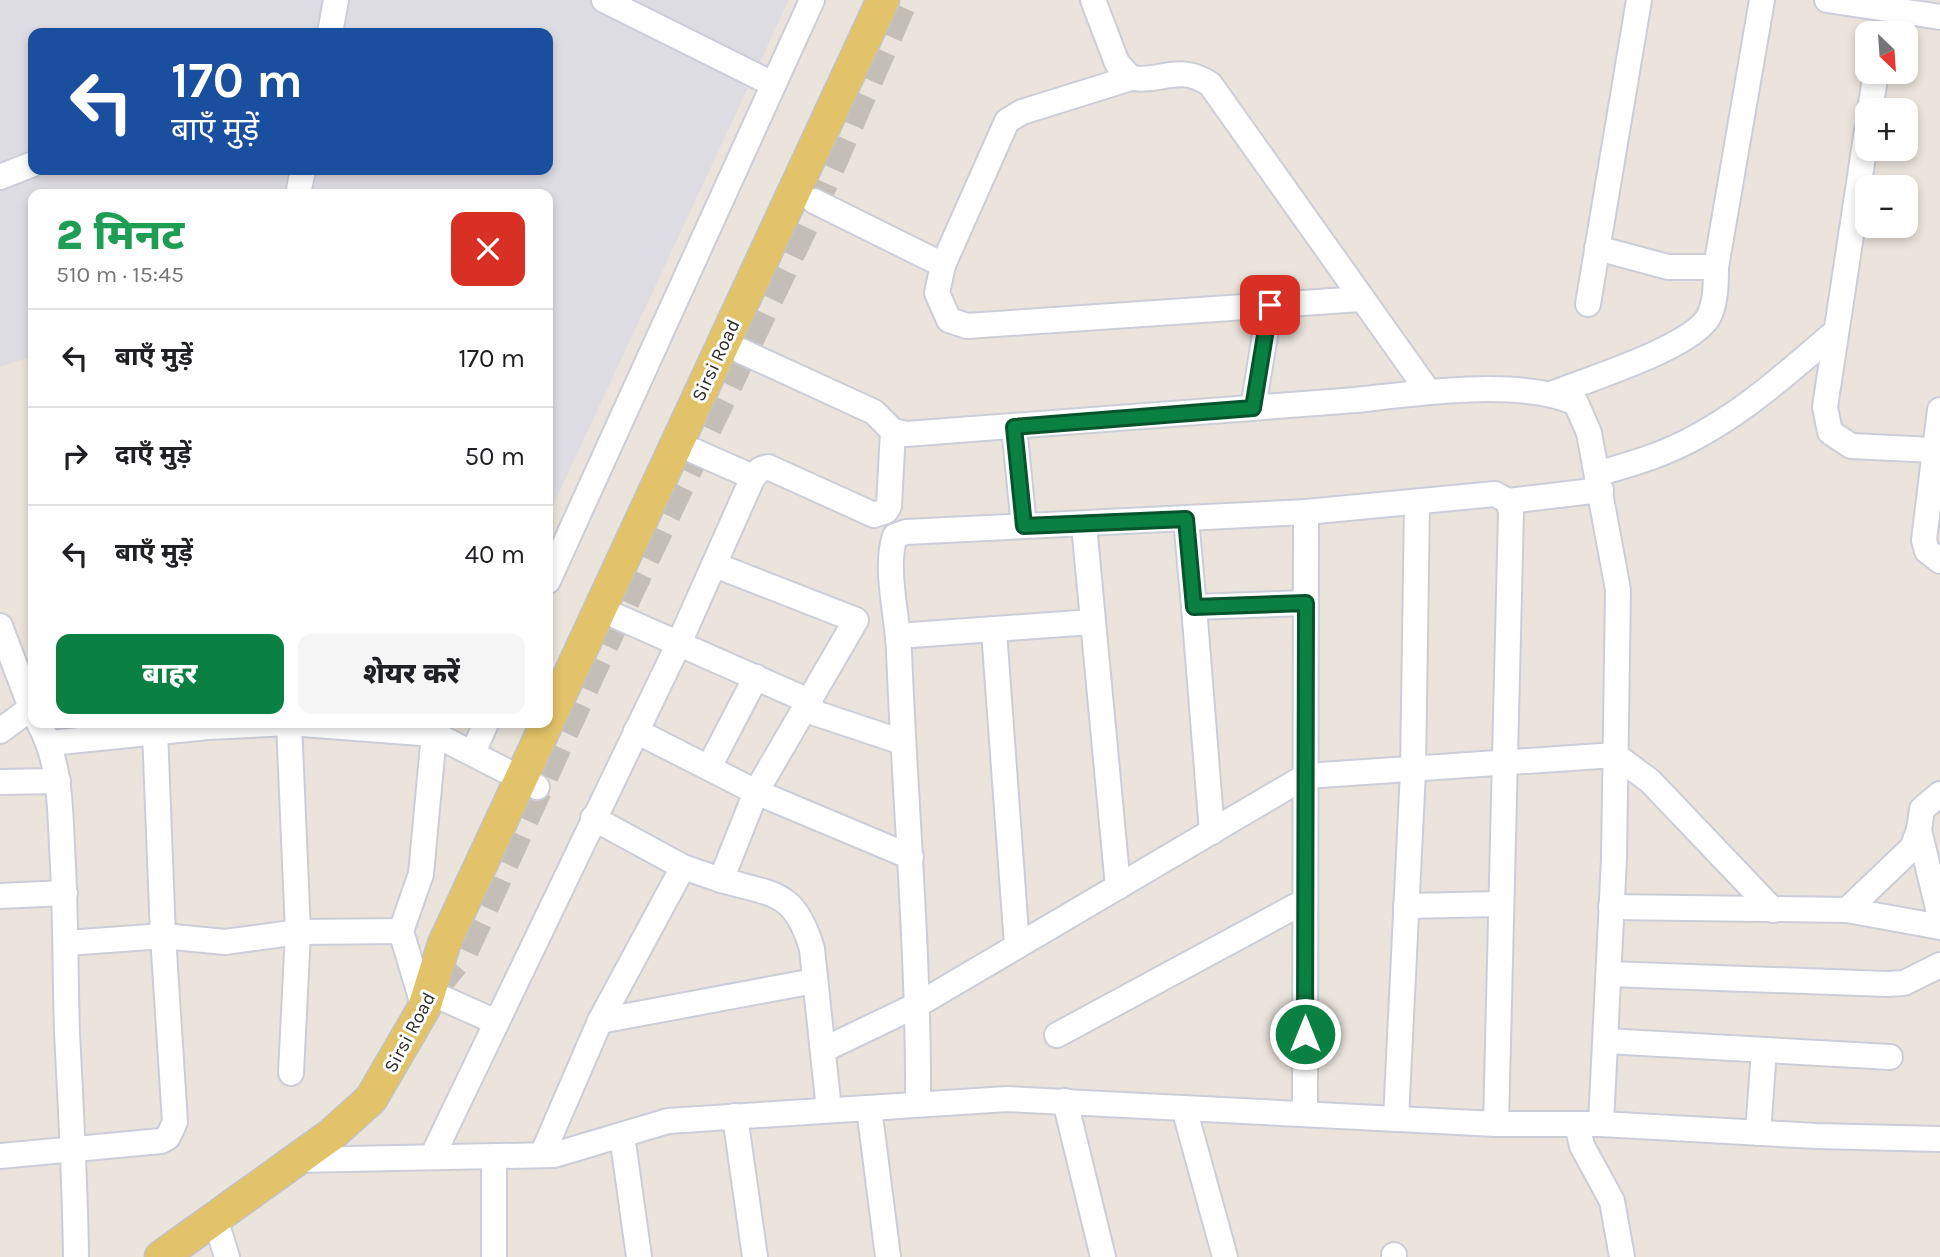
<!DOCTYPE html>
<html lang="hi">
<meta charset="utf-8">
<style>
body{margin:0;font-family:Karla,"Noto Sans Devanagari",sans-serif;background:#f6f6f6;color:#202124;height:100vh;display:flex;flex-direction:column;font-size:26px;white-space:nowrap}
*{box-sizing:border-box;margin:0}
p{font-size:23px;color:#757577}
.icon{flex:none;width:38px;height:38px;fill:none;stroke:currentColor;stroke-width:2;stroke-linecap:round;stroke-linejoin:round}
.map{position:relative;flex:1;overflow:hidden}
.details{position:absolute;left:28px;top:189px;width:525px;height:539px;display:flex;flex-direction:column;background:#fff;border-radius:14px;box-shadow:0 4px 10px #0003}
.details>*{flex:none}
.hud{position:absolute;left:28px;top:28px;width:525px;height:147px;border-radius:14px;box-shadow:0 4px 10px #0003;background:#1a4fa0;color:#fff;overflow:hidden}
.needle{width:46px;rotate:155deg}
.controls{position:absolute;left:1855px;top:21px;display:grid;gap:14px}
.controls a{display:grid;place-items:center;width:63px;height:63px;border-radius:14px;background:#fff;box-shadow:0 4px 10px #0003;font-size:35px}
.pin{position:absolute;display:grid;place-items:center;width:60px;height:60px;color:#fff;margin:-30px;border-radius:14px;box-shadow:0 4px 10px #0006}
.me{position:absolute;width:77px;margin:-38px;rotate:0deg;stroke-linejoin:round;filter:drop-shadow(0 0 5px #0008)}
.turn{display:flex;align-items:center;gap:24px;height:147px;padding:0 28px;font-size:32px}
.turn .icon{width:91px;height:91px;stroke-width:2.5}
.turn b{display:block;font-size:49px;line-height:60px}
.round{display:grid;place-items:center;flex:none;width:74px;height:74px;border-radius:14px;background:#f6f6f6}
.headline{display:flex;align-items:center;justify-content:space-between;height:119px;padding:0 28px}
h1{font-size:42px;font-weight:800;line-height:52px;color:#1e9e55}
.action{display:flex;gap:14px;margin-top:auto;padding:14px 28px}
.action a{flex:1;height:80px;border-radius:14px;background:#0b8043;color:#fff;font-size:28px;font-weight:800;line-height:80px;text-align:center}
.action a+a{background:#f6f6f6;color:#202124}
ul{padding:0;list-style:none}
li{display:flex;align-items:center;gap:21px;height:98px;padding:0 28px;border-top:2px solid #e0e0e0}
li div{flex:1}
li b{display:block;font-size:26px}
li em{font-style:normal}
.map>svg:first-child{display:block}
.industrial{fill:#dedce3;fill-rule:evenodd}
.lines{fill:none;stroke-linecap:round;stroke-linejoin:round}
.major-tunnel{stroke:#c3bfb8;stroke-width:32;stroke-dasharray:32 16;stroke-linecap:butt}
.minor-casing{stroke:#cbced9;stroke-width:28}
.major-casing{stroke:#c3c3c3;stroke-width:35}
.minor{stroke:#fff;stroke-width:24}
.major{stroke:#e2c369;stroke-width:32}
.route-casing{stroke:#07532c;stroke-width:18}
.route{stroke:#0b8043;stroke-width:12}
.labels{text-anchor:middle;stroke-width:6;stroke-linejoin:round;paint-order:stroke}
.street-label{font-size:19px;fill:#292929;stroke:#fff}
</style>
<div class="map">
<svg width="1940" height="1257" viewBox="0 0 1940 1257">
<rect width="100%" height="100%" fill="#eae4dc"/>
<path class="industrial" d="M0 0H789L548 516V194H33V356L0 367ZM33 33H548V170H33Z"/>
<g class="lines">
<polyline class="major-tunnel" points="433,987 462,952 599,652 814,201 902,0"/>
<defs>
<g id="minor">
<polyline points="604,0 773,84"/>
<path d="M1093 0 1117 63 1131 78C1162 83 1178 63 1210 84L1428 391"/>
<polyline points="1827,0 1940,17"/>
<polyline points="330,33 336,0"/>
<polyline points="1131,78 1022,112 1007,121 943,265 937,293 949,320 967,326 1361,299"/>
<polyline points="1870,110 1876,72"/>
<polyline points="1867,130 1825,407 1830,432 1851,446 1934,450"/>
<polyline points="0,177 33,164"/>
<polyline points="298,194 303,170"/>
<polyline points="814,201 943,265"/>
<polyline points="1597,248 1668,267 1716,267"/>
<polyline points="1588,304 1639,0"/>
<path d="M741 351 874 412 893 431 906 434 1356 400C1418 393 1520 378 1576 403L1589 433 1618 590 1614 858 1601 1124"/>
<path d="M1554 393C1589 379 1693 347 1709 316 1716 301 1716 283 1716 267L1762 0"/>
<polyline points="1253,408 1270,305"/>
<polyline points="1940,410 1924,540 1927,551 1940,561"/>
<polyline points="1014,427 1024,526"/>
<path d="M1597 474C1616 468 1636 463 1654 456 1723 431 1781 379 1835 332"/>
<polyline points="753,477 761,469 768,467 874,515 886,511 889,506 893,431"/>
<polyline points="1508,501 1601,490"/>
<polyline points="1306,512 1495,494 1508,501 1511,512 1496,1124"/>
<polyline points="1186,519 1194,607"/>
<polyline points="1084,525 1118,887"/>
<polyline points="548,581 812,0"/>
<polyline points="616,616 811,702"/>
<polyline points="0,626 33,713"/>
<polyline points="994,631 1017,946"/>
<polyline points="898,636 1092,622"/>
<polyline points="806,710 902,742"/>
<path d="M39 723C60 762 60 804 62 847 66 909 65 971 67 1033 71 1108 75 1182 76 1257"/>
<polyline points="289,723 298,932 291,1073"/>
<polyline points="0,731 31,708"/>
<polyline points="636,731 756,792 911,857"/>
<polyline points="50,743 208,727 289,723 434,734 537,787"/>
<polyline points="473,753 486,723"/>
<polyline points="709,767 756,677"/>
<polyline points="0,782 58,781"/>
<polyline points="593,818 683,867 721,880 756,792 856,620 715,565"/>
<polyline points="1919,830 1940,917"/>
<polyline points="1212,832 1194,607 1306,603"/>
<path d="M721 880C775 895 795 891 812 949L829 1110"/>
<polyline points="0,896 65,893"/>
<polyline points="1406,906 1501,904"/>
<polyline points="1611,907 1847,910 1912,848 1919,830 1922,809 1940,794"/>
<polyline points="1847,910 1940,927"/>
<polyline points="67,943 163,936 225,942 298,932 401,931"/>
<polyline points="1609,974 1887,984 1904,983 1940,965"/>
<polyline points="431,993 496,1022"/>
<polyline points="424,1008 401,931 421,874 434,734"/>
<polyline points="600,1021 814,981"/>
<polyline points="1057,1035 1305,901"/>
<polyline points="1606,1041 1890,1057"/>
<polyline points="823,1050 919,1004 1306,776 1615,755 1650,781 1773,910"/>
<polyline points="1065,1101 1103,1257"/>
<path d="M918 1104C919 953 905 803 899 652 898 618 884 567 895 536L906 532 1306 512 1305 1114"/>
<polyline points="869,1108 888,1257"/>
<polyline points="1184,1108 1225,1257"/>
<polyline points="735,1116 755,1257"/>
<polyline points="1396,1119 1413,771 1417,504"/>
<polyline points="1577,1124 1582,1146 1612,1201 1622,1257"/>
<polyline points="1758,1133 1764,1050"/>
<polyline points="622,1135 639,1257"/>
<polyline points="542,1155 600,1021 683,867"/>
<polyline points="0,1156 161,1141 168,1137 175,1122 163,936 155,731"/>
<polyline points="432,1157 679,643 753,477 694,451"/>
<polyline points="296,1160 554,1155 668,1121 1007,1099 1496,1124 1601,1124 1816,1136 1940,1139"/>
<polyline points="215,1218 227,1257"/>
<polyline points="1394,1255 1394,1257"/>
<polyline points="494,1257 494,1156"/>
</g>
<g id="major">
<polyline points="548,721 883,0"/>
<polyline points="161,1257 331,1135 371,1099 424,1008 444,944 547,723"/>
</g>
</defs>
<use href="#minor" class="minor-casing"/>
<use href="#major" class="major-casing"/>
<use href="#minor" class="minor"/>
<use href="#major" class="major"/>
</g>
<g class="lines">
<defs>
<polyline id="route" points="1270,305 1253,408 1014,427 1024,526 1186,519 1194,607 1306,603 1305,1034"/>
</defs>
<use href="#route" class="route-casing"/>
<use href="#route" class="route"/>
</g>
<g class="labels">
<g class="street-label">
<text transform="translate(715 360) rotate(-65)" y="7">Sirsi Road</text>
<text transform="translate(409 1032) rotate(-62)" y="7">Sirsi Road</text>
</g>
</g>
</svg>
<div class="controls">
<a><svg class="needle" viewBox="-14 -14 28 28"><path d="M0-13l5 13h-10z" fill="#e53935"/><path d="M0 13l5-13h-10z" fill="#757577"/></svg></a>
<a>+</a>
<a>−</a>
</div>
<div class="pin" style="left:1270px;top:305px;background:#d93025"><svg class="icon" aria-label="arrive" viewBox="0 0 24 24"><path d="M6 21V4h12l-3 4 3 4H6"/></svg></div>
<svg class="me" style="left:1305px;top:1034px" viewBox="-20 -20 40 40"><circle r="17" fill="#0b8043" stroke="#fff" stroke-width="3"/><path d="M0-11L8 9 0 5-8 9z" fill="#fff"/></svg>
<div class="hud">
<div class="turn"><svg class="icon" aria-label="left" viewBox="0 0 24 24"><path d="M17 20v-9H6M10 6l-5 5 5 5"/></svg><div><b>170 m</b>बाएँ मुड़ें</div></div>
</div>
<section class="details">
<div class="headline"><div><h1>2 मिनट</h1><p>510 m · 15:45</p></div><a class="round" style="background:#d93025;color:#fff"><svg class="icon" aria-label="close" viewBox="0 0 24 24"><path d="M6 6l12 12M18 6L6 18"/></svg></a></div>
<ul>
<li><svg class="icon" aria-label="left" viewBox="0 0 24 24"><path d="M17 20v-9H6M10 6l-5 5 5 5"/></svg><div><b>बाएँ मुड़ें</b></div><em>170 m</em></li>
<li><svg class="icon" aria-label="right" viewBox="0 0 24 24"><path d="M7 20v-9h11M14 6l5 5-5 5"/></svg><div><b>दाएँ मुड़ें</b></div><em>50 m</em></li>
<li><svg class="icon" aria-label="left" viewBox="0 0 24 24"><path d="M17 20v-9H6M10 6l-5 5 5 5"/></svg><div><b>बाएँ मुड़ें</b></div><em>40 m</em></li>
</ul>
<div class="action"><a>बाहर</a><a>शेयर करें</a></div>
</section>
</div>
